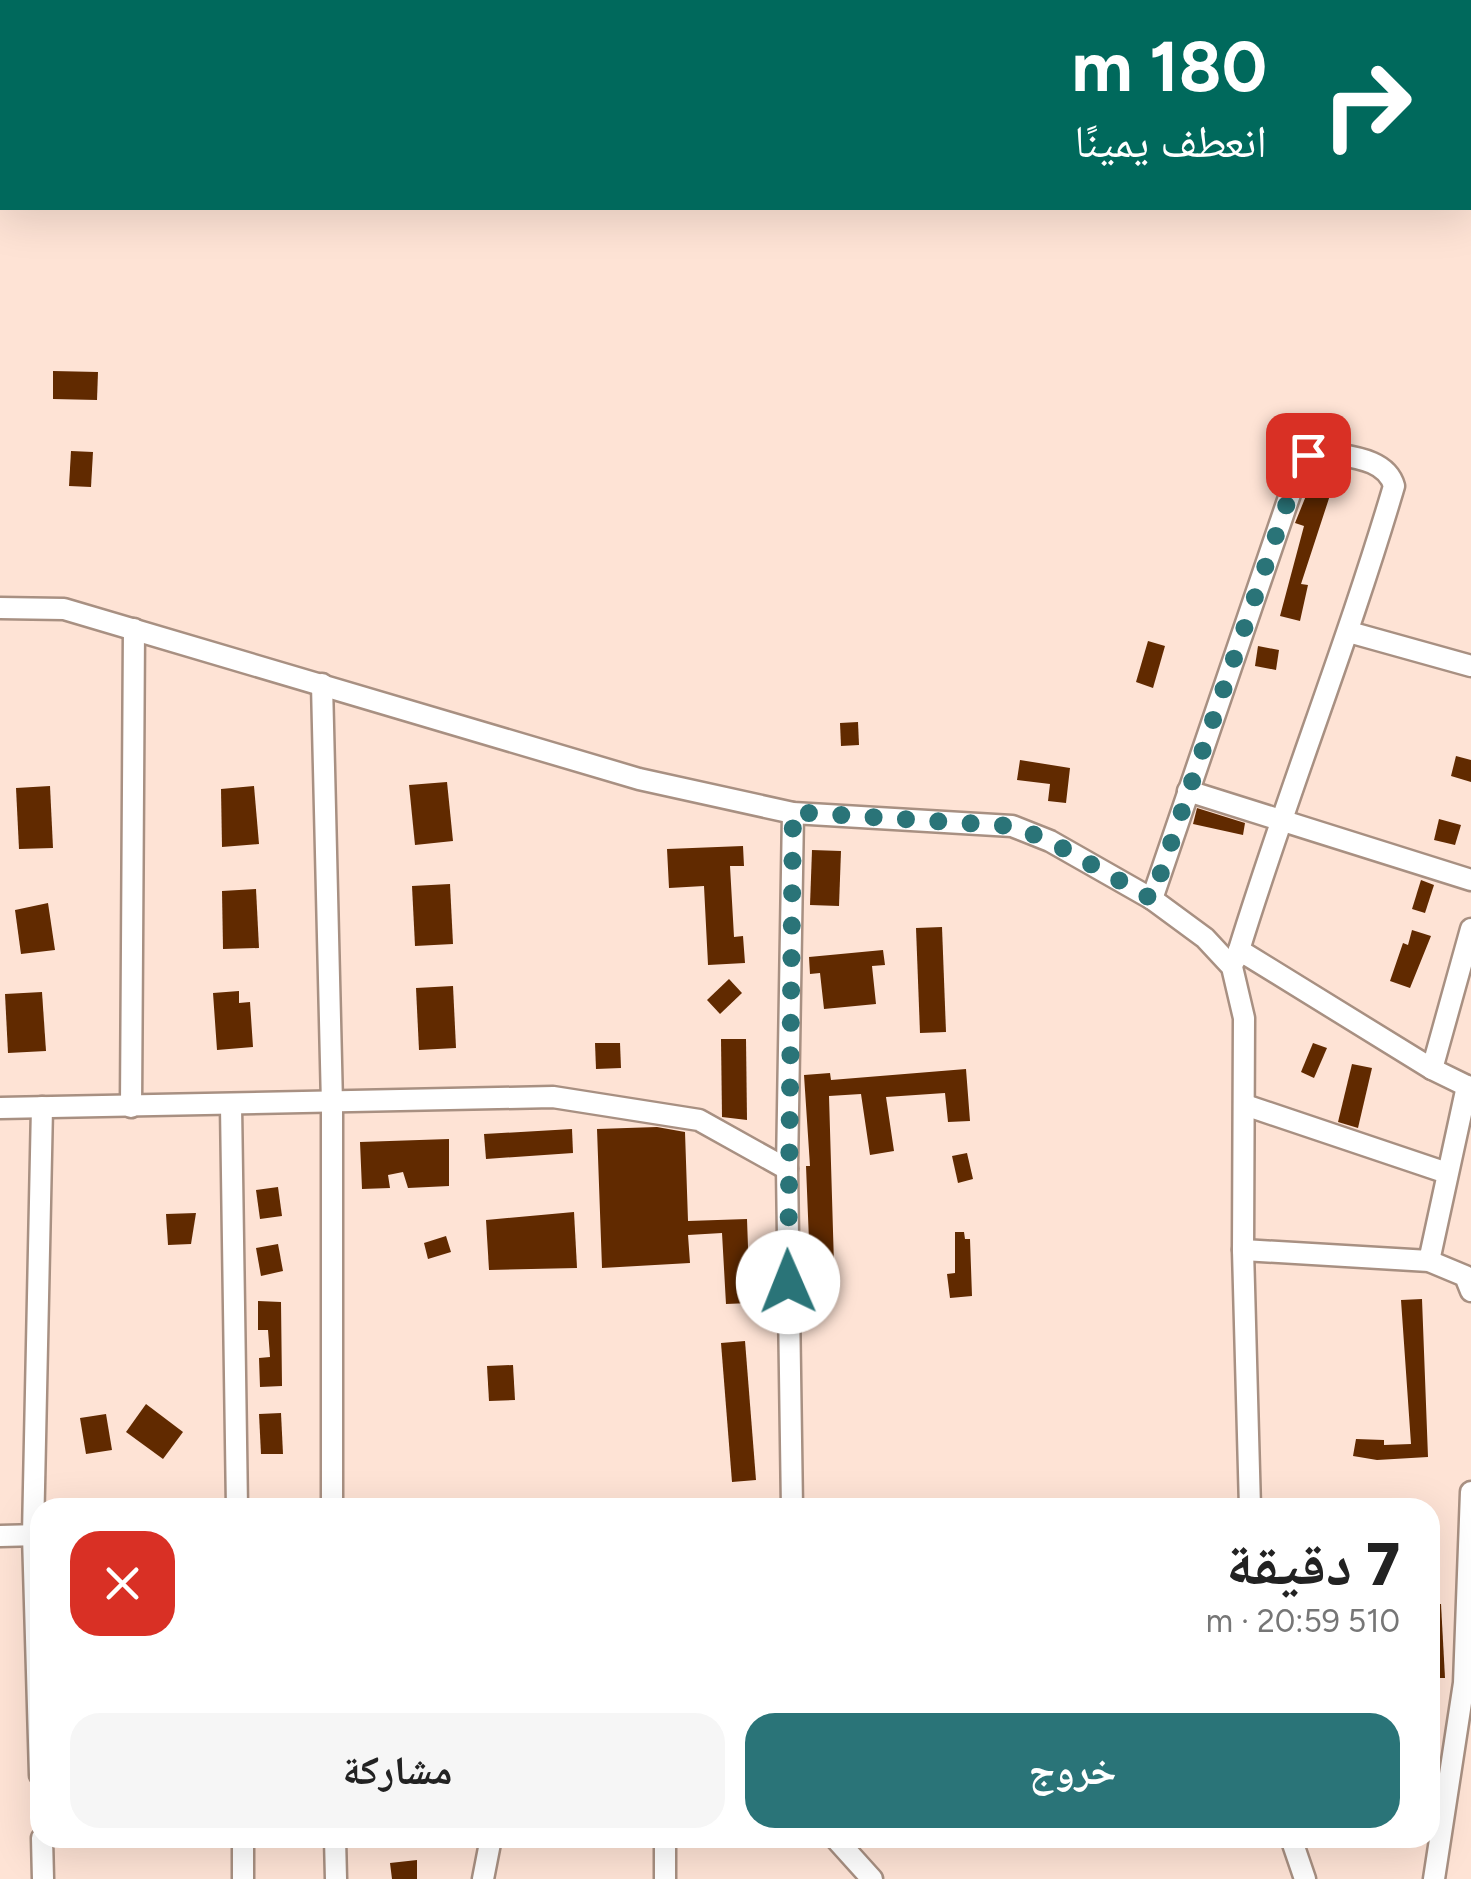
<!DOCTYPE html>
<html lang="ar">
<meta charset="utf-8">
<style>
body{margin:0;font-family:Figtree,"Noto Naskh Arabic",sans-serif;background:#f6f6f6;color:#222;direction:rtl;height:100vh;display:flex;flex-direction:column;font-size:38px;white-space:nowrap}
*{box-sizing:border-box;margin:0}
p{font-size:32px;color:#767676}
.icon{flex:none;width:55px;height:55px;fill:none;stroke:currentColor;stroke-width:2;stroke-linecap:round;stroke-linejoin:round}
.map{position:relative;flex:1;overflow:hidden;direction:ltr}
.panel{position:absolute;left:30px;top:1498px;width:1410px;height:350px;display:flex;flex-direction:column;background:#fff;border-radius:30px;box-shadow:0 10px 40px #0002;direction:rtl}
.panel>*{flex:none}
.guide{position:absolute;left:0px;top:0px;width:1472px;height:210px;box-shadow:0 10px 40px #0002;direction:rtl;background:#00695c;color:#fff;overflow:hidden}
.pin{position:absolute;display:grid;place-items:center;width:85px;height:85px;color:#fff;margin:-42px;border-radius:20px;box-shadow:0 5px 15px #0006}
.me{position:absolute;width:110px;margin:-55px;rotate:359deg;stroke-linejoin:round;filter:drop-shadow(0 0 8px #0008)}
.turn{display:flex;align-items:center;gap:35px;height:210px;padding:0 40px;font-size:45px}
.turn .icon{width:130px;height:130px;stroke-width:2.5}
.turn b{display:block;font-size:70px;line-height:85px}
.round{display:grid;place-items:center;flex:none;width:105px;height:105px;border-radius:30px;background:#f6f6f6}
.head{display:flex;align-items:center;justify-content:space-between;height:170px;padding:0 40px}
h1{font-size:60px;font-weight:800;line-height:75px}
.action{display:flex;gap:20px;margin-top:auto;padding:20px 40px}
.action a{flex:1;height:115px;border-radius:30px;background:#2a7478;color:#fff;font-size:40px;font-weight:800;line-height:115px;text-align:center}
.action a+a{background:#f6f6f6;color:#222}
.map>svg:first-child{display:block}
.building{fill:#612a00}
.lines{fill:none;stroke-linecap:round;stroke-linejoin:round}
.street-casing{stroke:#a89082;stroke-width:25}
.street{stroke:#fff;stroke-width:20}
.route{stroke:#2a7478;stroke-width:18;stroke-dasharray:0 32.4}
</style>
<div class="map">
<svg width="1471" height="1879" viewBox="0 0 1471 1879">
<rect width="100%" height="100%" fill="#fee3d5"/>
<g class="building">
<polygon points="53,371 98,372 97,400 53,399"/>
<polygon points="71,451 93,452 91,487 69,486"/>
<polygon points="1314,476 1334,483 1301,584 1308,585 1300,621 1280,616 1304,526 1295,523"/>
<polygon points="1148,641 1165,646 1153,688 1136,682"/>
<polygon points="1258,646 1279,650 1276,670 1255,666"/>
<polygon points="858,722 859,745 841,746 840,723"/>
<polygon points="1456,756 1471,760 1471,782 1451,776"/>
<polygon points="1020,760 1070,768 1066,803 1048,801 1050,784 1017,780"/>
<polygon points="447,782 453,841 415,845 409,785"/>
<polygon points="50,786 53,848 19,849 16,788"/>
<polygon points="254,786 259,844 222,847 221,789"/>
<polygon points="1197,808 1245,823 1243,835 1193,824"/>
<polygon points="1439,819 1461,825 1455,845 1434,840"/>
<polygon points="743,846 744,866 730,866 734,937 743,936 745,963 708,965 704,886 669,888 667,849"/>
<polygon points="812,850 841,851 839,906 810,905"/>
<polygon points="1421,880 1434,885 1425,913 1412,909"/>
<polygon points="450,884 453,944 415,946 412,886"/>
<polygon points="256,889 259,948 223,949 222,891"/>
<polygon points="48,903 55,950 21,954 15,910"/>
<polygon points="942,927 946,1032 920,1033 916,928"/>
<polygon points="1412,930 1431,936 1410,988 1390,981 1403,943 1408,945"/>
<polygon points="883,950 885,965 872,966 876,1004 824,1009 820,973 810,974 809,957"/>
<polygon points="729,979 742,993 720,1014 707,1000"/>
<polygon points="453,986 456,1048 419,1050 416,988"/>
<polygon points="239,991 239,1003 250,1002 253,1047 217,1050 213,993"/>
<polygon points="42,992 46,1051 8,1053 5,994"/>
<polygon points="721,1039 746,1039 747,1120 722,1117"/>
<polygon points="595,1043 620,1043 621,1068 596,1069"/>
<polygon points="1313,1043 1327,1048 1314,1078 1301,1072"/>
<polygon points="1352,1064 1372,1068 1358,1128 1338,1122"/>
<polygon points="966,1069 970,1121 948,1122 945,1093 886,1097 894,1151 870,1155 861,1094 829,1096 834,1265 810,1266 806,1166 810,1166 804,1075 830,1073 831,1080"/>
<polygon points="657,1127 685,1132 688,1221 747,1219 750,1303 726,1304 722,1233 688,1235 690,1263 602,1268 597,1129"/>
<polygon points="572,1129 573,1153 486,1159 484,1134"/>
<polygon points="449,1139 449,1186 408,1188 403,1172 388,1175 390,1188 362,1189 360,1142"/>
<polygon points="967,1153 973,1179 958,1183 952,1156"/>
<polygon points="278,1187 282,1216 260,1219 256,1190"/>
<polygon points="574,1212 577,1268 489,1270 486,1220"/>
<polygon points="196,1213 191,1244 168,1245 166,1214"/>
<polygon points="955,1232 964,1232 965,1239 970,1239 972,1296 950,1298 947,1274 955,1273"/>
<polygon points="446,1236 451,1252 428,1259 424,1243"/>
<polygon points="278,1244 283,1271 261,1276 256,1248"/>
<polygon points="1422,1299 1428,1457 1377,1460 1353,1456 1356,1439 1384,1440 1384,1445 1411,1444 1401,1300"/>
<polygon points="258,1301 281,1302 282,1386 260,1387 259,1358 270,1357 268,1330 258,1330"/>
<polygon points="745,1341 756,1480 732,1482 721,1343"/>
<polygon points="513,1365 515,1400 489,1401 487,1366"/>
<polygon points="146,1404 183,1432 163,1459 126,1432"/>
<polygon points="281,1413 283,1454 261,1454 259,1414"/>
<polygon points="106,1414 112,1450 86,1454 80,1418"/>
<polygon points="1430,1604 1441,1604 1445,1678 1430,1678"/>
<polygon points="417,1860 417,1879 392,1879 390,1863"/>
</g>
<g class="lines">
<defs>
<g id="street">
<polyline points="0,608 64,609 639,779 793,813 1012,826 1050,841 1152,899 1205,938 1232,967 1244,1018 1243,1250 1250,1508"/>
<polyline points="1349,632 1471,666"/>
<polyline points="322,684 332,1104 332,1508"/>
<polyline points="1188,791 1471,880"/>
<path d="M1152 899 1301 462 1321 451C1346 457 1386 457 1394 486 1348 642 1287 794 1239 950"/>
<polyline points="1235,960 1239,950 1432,1069 1471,1088"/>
<polyline points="1432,1069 1471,929"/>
<polyline points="1245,1105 1447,1173"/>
<polyline points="231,1106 237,1508"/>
<polyline points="131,1107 134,629"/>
<polyline points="0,1108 553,1097 699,1120 787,1169"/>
<polyline points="1243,1250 1429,1261 1465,1276 1471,1291"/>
<polyline points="1429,1261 1467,1086"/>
<polyline points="792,1508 787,1169 793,813"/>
<polyline points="0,1536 40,1535"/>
<polyline points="40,1775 33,1535 42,1107"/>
<polyline points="42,1838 43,1879"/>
<polyline points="243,1838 243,1879"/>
<polyline points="335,1838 336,1879"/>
<polyline points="665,1838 665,1879"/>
<polyline points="835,1838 872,1879"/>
<polyline points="1291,1838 1305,1879"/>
<polyline points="483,1879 491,1838"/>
<polyline points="1434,1879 1464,1683 1471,1492"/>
</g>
</defs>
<use href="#street" class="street-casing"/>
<use href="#street" class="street"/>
</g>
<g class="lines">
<polyline class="route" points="788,1282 793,812 1012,826 1050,841 1152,899 1301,462 1308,455"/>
</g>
</svg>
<div class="pin" style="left:1308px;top:455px;background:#d93025"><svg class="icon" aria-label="arrive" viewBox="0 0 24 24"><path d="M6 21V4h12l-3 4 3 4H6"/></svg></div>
<svg class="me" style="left:788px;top:1282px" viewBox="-20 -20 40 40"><circle r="19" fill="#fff"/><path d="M0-13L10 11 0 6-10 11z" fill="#2a7478"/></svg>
<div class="guide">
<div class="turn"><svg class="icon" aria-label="right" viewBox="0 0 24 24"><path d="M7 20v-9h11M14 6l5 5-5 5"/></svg><div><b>180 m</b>انعطف يمينًا</div></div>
</div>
<section class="panel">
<div class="head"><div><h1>7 دقيقة</h1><p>510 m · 20:59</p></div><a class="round" style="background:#d93025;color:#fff"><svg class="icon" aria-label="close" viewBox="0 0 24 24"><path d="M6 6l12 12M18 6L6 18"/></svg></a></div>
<div class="action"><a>خروج</a><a>مشاركة</a></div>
</section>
</div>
